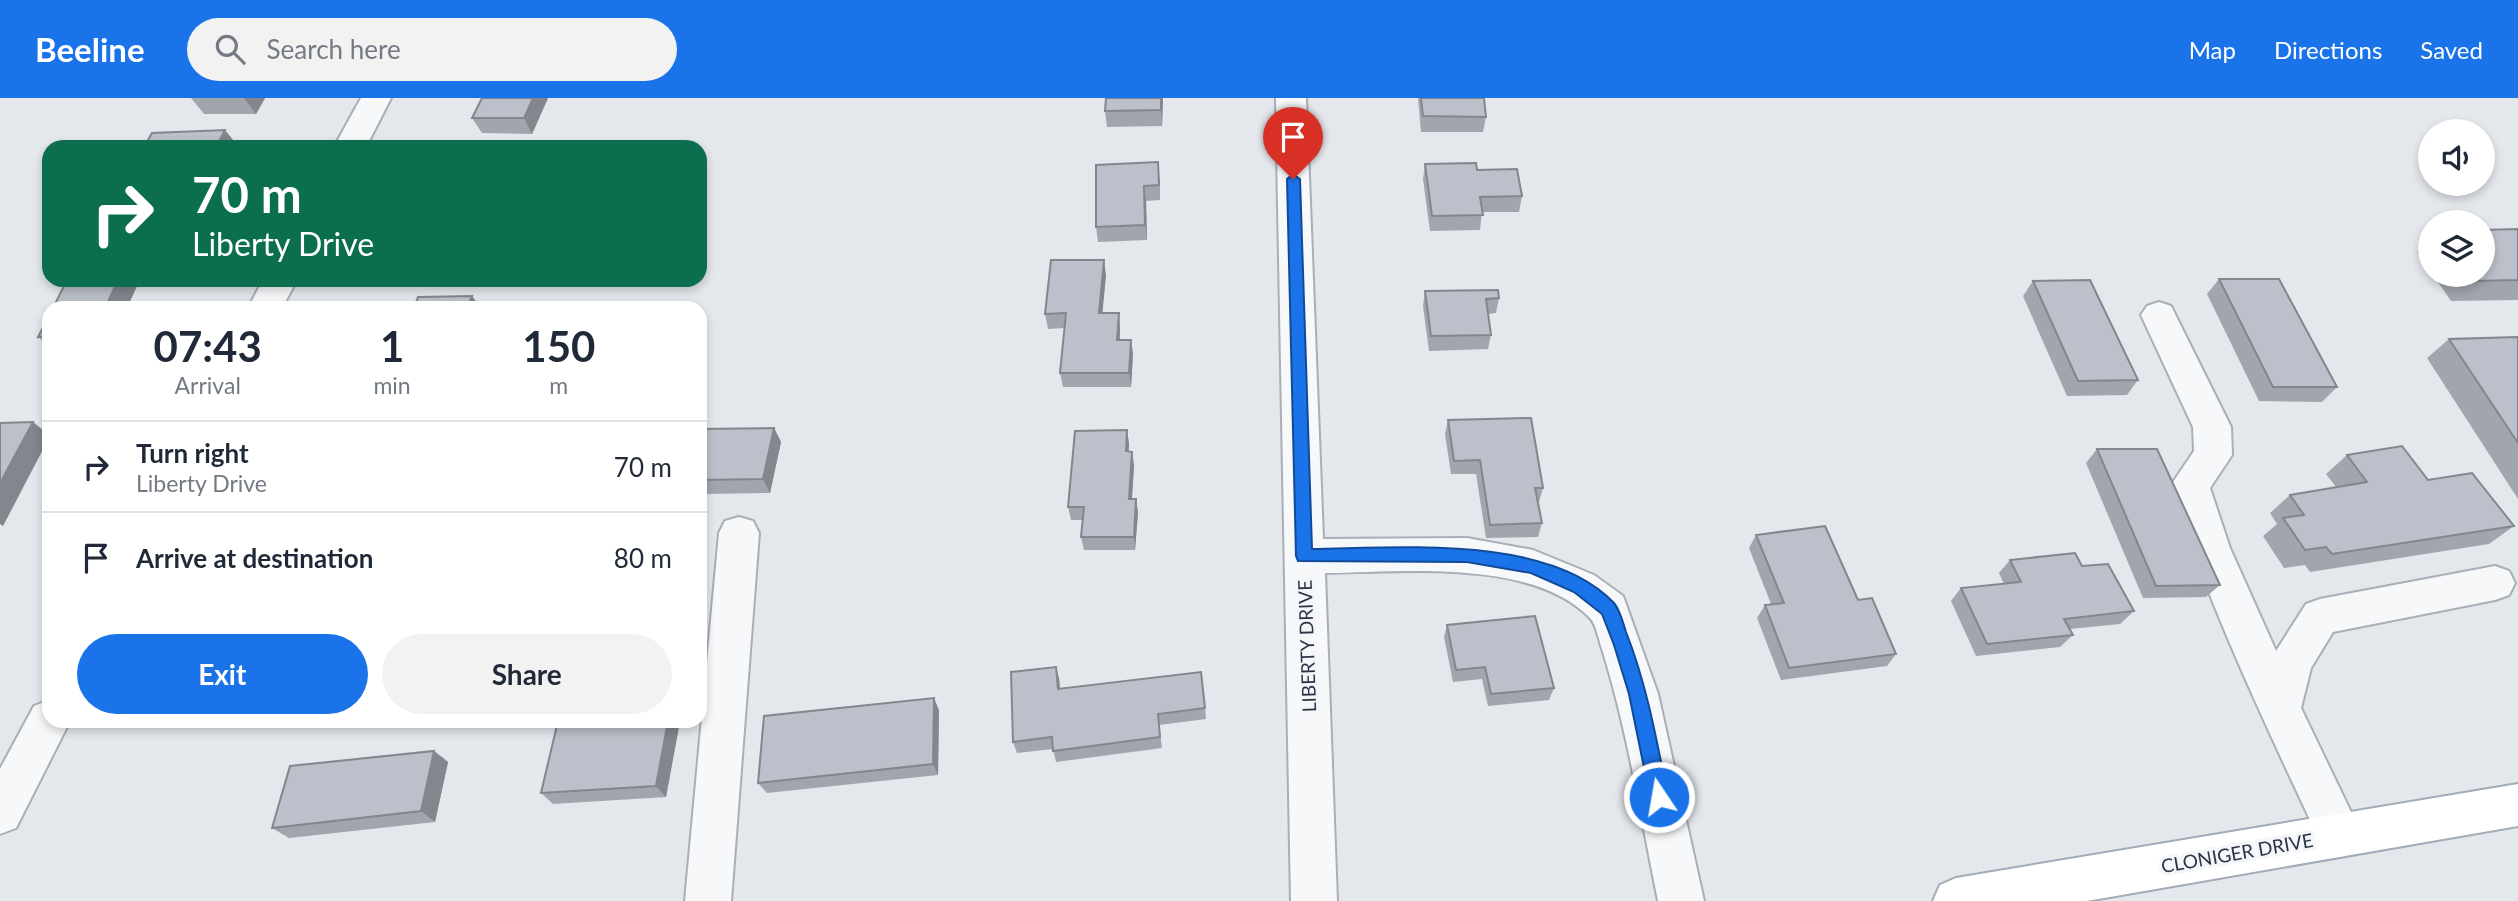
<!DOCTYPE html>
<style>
body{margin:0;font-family:Lato,sans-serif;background:#f2f2f3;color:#1f2937;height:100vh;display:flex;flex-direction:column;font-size:26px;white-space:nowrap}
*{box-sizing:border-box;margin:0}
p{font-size:23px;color:#747a83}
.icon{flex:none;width:38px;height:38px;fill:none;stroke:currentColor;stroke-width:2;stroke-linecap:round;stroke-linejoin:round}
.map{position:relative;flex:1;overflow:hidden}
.sheet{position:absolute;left:42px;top:203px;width:665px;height:427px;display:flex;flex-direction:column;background:#fff;border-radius:21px;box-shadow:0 4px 10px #0003}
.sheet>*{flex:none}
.banner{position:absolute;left:42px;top:42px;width:665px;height:147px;border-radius:21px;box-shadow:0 4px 10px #0003;background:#0b6e4f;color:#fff;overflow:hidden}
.controls{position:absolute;left:2418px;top:21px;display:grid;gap:14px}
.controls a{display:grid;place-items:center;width:77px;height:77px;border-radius:50%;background:#fff;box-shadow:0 4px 10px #0003;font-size:35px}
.pin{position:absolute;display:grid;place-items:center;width:60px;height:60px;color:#fff;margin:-72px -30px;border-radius:50% 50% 50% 0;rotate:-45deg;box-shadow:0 0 7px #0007}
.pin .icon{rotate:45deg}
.me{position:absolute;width:77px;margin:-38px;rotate:348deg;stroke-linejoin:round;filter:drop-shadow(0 0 5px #0008)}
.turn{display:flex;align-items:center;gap:24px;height:147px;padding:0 35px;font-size:32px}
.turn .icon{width:91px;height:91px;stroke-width:2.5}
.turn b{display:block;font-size:49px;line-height:60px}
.eta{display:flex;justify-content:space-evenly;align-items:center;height:119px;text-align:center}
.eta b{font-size:42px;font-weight:700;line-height:49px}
.cta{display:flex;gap:14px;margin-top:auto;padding:14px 35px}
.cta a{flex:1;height:80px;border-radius:42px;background:#1a73e8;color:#fff;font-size:28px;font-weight:700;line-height:80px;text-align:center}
.cta a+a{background:#f2f2f3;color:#1f2937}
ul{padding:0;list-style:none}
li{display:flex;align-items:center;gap:21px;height:91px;padding:0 35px;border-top:2px solid #e0e1e3}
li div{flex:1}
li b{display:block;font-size:26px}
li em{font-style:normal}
header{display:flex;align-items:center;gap:42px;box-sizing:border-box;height:98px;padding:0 35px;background:#1a73e8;color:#fff}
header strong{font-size:33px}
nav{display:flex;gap:38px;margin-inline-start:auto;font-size:24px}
.search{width:490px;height:63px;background:#f2f2f3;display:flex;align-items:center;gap:18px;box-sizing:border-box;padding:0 24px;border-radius:38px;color:#747a83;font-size:26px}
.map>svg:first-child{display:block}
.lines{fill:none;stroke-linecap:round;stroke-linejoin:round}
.minor-casing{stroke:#a9aeb7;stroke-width:4}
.major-casing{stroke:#a3abb8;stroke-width:4}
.minor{fill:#f7f8fa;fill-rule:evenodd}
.major{fill:#fff;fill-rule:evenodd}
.wall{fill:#a1a5ae}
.shaded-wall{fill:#83868d}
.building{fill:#bbc0ca;stroke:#83868d;stroke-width:2}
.route{fill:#1a73e8;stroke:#114b97;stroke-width:2}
.labels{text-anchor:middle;stroke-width:7;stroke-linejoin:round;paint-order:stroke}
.street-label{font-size:19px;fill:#2b3445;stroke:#f4f6f9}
</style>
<header>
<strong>Beeline</strong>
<div class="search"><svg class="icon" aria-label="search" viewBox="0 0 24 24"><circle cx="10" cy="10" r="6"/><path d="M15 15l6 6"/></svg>Search here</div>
<nav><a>Map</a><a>Directions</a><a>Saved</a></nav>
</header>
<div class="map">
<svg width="2518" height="803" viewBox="0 0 2518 803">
<rect width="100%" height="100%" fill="#e4e7ec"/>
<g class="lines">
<defs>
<g id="minor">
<polygon points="361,0 391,0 366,49 334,49"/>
<path d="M1276 0H1306L1323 441 1467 440 1533 452 1594 477 1623 498 1658 596 1704 803H1658C1641 720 1628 635 1603 554 1599 544 1597 527 1590 520 1532 460 1401 474 1325 475L1337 803H1291Z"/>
<polygon points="263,182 297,182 282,210 248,210"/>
<path d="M2159 204 2171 208 2231 329 2232 357 2210 390 2230 450 2276 553 2306 506 2320 501 2495 468 2509 473 2515 485 2509 497 2495 502 2333 534 2311 570 2301 610 2362 737 2356 752 2340 759 2324 752C2269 633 2210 513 2171 387L2194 353 2193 329 2141 217 2147 208Z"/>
<polygon points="739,419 753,423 759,435 731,803 685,803 719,435 725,423"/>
<polygon points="49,602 49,623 70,623 16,730 0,736 0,671 34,608"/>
</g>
<polygon id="major" points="2518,686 2518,728 2087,803 1933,803 1940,787 1956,780"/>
</defs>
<use href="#minor" class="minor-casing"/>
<use href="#major" class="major-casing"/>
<use href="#minor" class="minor"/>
<use href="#major" class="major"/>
</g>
<g class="wall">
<polygon points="191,0 265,0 256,16 204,16"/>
<polygon points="548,0 532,36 482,35 472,20"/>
<polygon points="1106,0 1163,0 1162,28 1107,29 1105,13"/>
<polygon points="1418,0 1484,0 1486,19 1483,34 1421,34"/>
<polygon points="1425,66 1477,72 1522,98 1519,114 1482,114 1480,132 1430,133 1423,81"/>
<polygon points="1096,67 1160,80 1160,102 1146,103 1147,142 1098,144 1096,129"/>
<polygon points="2518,131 2518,202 2451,203 2433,177 2483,177"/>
<polygon points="2431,140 2431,173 2417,154"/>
<polygon points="1106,177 1102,215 1120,230 1120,242 1133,256 1131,289 1063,289 1060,275 1065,230 1048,231 1045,216"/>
<polygon points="2219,181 2337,289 2322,304 2259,303 2207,196"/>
<polygon points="2033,183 2138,282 2127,297 2067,298 2023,198"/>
<polygon points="1425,193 1499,200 1496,215 1488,216 1491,237 1488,251 1429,253 1423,208"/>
<polygon points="49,218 49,248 38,239"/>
<polygon points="2518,239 2518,401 2427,260 2449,241"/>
<polygon points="1448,322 1543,390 1539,404 1538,404 1542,425 1538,439 1486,440 1476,376 1451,376 1445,336"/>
<polygon points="774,330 781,344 770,395 705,396 700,412 700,331"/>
<polygon points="1127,332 1129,346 1128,353 1134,367 1132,401 1138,414 1135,452 1084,452 1081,439 1083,422 1071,422 1068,409"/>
<polygon points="2097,351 2220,487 2206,499 2143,500 2086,365"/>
<polygon points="2347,357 2428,382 2514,428 2489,446 2310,474 2305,467 2284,470 2263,438 2277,426 2270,415 2290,397 2336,389 2326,376"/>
<polygon points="1756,437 1858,502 1896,556 1887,568 1781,582 1757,520 1765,507 1771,506 1749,450"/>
<polygon points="2010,462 2082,468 2134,513 2120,526 2070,531 2073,537 2060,549 1976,558 1951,503 1961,490 2004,486 1999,475"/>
<polygon points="1447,527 1554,590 1549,602 1488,608 1482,581 1453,584 1444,539"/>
<polygon points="1059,580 1060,591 1205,610 1206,621 1159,627 1162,650 1056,664 1053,651 1017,655 1013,644"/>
<polygon points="939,612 938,677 767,695 758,685"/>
<polygon points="680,623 666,699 553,706 541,695"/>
<polygon points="434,653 448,664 435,724 289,740 272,730"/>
</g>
<g class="shaded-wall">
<polygon points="244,0 265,0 256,16"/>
<polygon points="533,0 548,0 532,36 524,20"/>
<polygon points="1161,0 1163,0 1162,28 1161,12"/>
<polygon points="225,32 238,48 237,49 216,49"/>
<polygon points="1144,88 1146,103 1147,142 1145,127"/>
<polygon points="1104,162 1106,177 1101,230 1099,215"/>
<polygon points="118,182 134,182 138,186 127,210 105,210"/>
<polygon points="472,198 481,210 467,210"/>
<polygon points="1119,215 1120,230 1119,256 1117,242"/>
<polygon points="1131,242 1133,256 1131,289 1129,275"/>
<polygon points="33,324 49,337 49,340 3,428 0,426 0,385"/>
<polygon points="774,330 781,344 770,395 763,381"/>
<polygon points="1127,332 1129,346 1128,367 1126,353"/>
<polygon points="1132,354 1134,367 1131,414 1129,401"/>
<polygon points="700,388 705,396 701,412 700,411"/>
<polygon points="1136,401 1138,414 1135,452 1134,439"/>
<polygon points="1056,569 1059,580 1061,603 1058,591"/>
<polygon points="934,600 939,612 938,677 933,666"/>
<polygon points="668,623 680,623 666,699 656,688"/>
<polygon points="434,653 448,664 435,724 421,713"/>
</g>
<g class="building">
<polygon points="482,0 533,0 524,20 472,20"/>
<polygon points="1106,0 1161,0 1161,12 1105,13"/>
<polygon points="1421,0 1484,0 1486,19 1423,18"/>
<polygon points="225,32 216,49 144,49 152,35"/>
<polygon points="1158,64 1159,87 1144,88 1145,127 1096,129 1096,67"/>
<polygon points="1476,65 1477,72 1517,71 1522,98 1480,99 1483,117 1432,118 1425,66"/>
<polygon points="2518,131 2518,182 2472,183 2468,177 2483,177 2483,132"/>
<polygon points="1051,162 1104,162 1099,215 1119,215 1117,242 1131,242 1129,275 1060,275 1066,215 1045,216"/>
<polygon points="2219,181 2279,181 2337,289 2273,289"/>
<polygon points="67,182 118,182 105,210 53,210"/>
<polygon points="2090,182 2138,282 2078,283 2033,183"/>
<polygon points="1498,192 1499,200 1486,201 1491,237 1431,238 1425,193"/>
<polygon points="472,198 467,210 414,210 418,199"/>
<polygon points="49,218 49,238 38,239"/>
<polygon points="2518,239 2518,345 2449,241"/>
<polygon points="1531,320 1543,390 1535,390 1542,425 1490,427 1480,362 1454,363 1448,322"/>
<polygon points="33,324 0,385 0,325"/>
<polygon points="774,330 763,381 700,382 700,331"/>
<polygon points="1127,332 1126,353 1132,354 1129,401 1136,401 1134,439 1081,439 1084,409 1068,409 1075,333"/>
<polygon points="2402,348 2428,382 2472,375 2514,428 2332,456 2326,449 2305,452 2283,420 2304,417 2290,397 2367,384 2347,357"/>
<polygon points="2097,351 2157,351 2220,487 2156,488"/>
<polygon points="1825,428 1858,502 1872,500 1896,556 1789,570 1765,507 1784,505 1756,437"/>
<polygon points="2075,455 2082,468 2108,466 2134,513 2064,521 2073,537 1987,546 1961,490 2021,484 2010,462"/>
<polygon points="1535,518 1554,590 1491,596 1485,569 1456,572 1447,527"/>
<polygon points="1056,569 1058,591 1201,574 1205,610 1158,616 1160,639 1053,653 1052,639 1013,644 1011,574"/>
<polygon points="934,600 933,666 758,685 764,618"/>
<polygon points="558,623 668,623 656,688 541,695"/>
<polygon points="434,653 421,713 272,730 290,668"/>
</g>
<path class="route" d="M1293 76 1300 81 1312 451C1399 450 1549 436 1614 505 1620 512 1623 525 1626 534 1647 587 1657 644 1668 699L1666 705 1659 708 1653 705 1650 699 1629 596 1614 547 1602 516 1574 494 1531 475 1467 464 1298 463 1296 458 1287 81Z"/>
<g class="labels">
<g class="street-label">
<text transform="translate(1307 548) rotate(-92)" y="7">LIBERTY DRIVE</text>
<text transform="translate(2237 755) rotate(-10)" y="7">CLONIGER DRIVE</text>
</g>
</g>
</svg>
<div class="controls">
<a><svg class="icon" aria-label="sound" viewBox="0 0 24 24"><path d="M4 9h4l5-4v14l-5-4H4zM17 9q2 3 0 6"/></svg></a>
<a><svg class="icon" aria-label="layers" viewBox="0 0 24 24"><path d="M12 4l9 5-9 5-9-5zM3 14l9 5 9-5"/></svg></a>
</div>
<div class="pin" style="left:1293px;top:81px;background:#d93025"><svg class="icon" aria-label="arrive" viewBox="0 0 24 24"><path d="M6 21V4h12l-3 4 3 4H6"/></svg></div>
<svg class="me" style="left:1659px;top:699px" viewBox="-20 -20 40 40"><circle r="17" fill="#1a73e8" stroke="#fff" stroke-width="3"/><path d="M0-11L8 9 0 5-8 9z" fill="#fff"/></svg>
<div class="banner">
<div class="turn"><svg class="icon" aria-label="right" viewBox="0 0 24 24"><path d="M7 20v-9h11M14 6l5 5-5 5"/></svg><div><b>70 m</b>Liberty Drive</div></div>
</div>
<section class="sheet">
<div class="eta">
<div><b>07:43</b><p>Arrival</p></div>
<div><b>1</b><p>min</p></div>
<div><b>150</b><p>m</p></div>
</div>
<ul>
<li><svg class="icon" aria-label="right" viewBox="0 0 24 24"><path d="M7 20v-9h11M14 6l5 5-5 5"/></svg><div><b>Turn right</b><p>Liberty Drive</p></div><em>70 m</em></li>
<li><svg class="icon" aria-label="arrive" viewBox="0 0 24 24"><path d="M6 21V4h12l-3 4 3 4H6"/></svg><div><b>Arrive at destination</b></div><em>80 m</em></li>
</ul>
<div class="cta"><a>Exit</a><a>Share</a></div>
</section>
</div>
